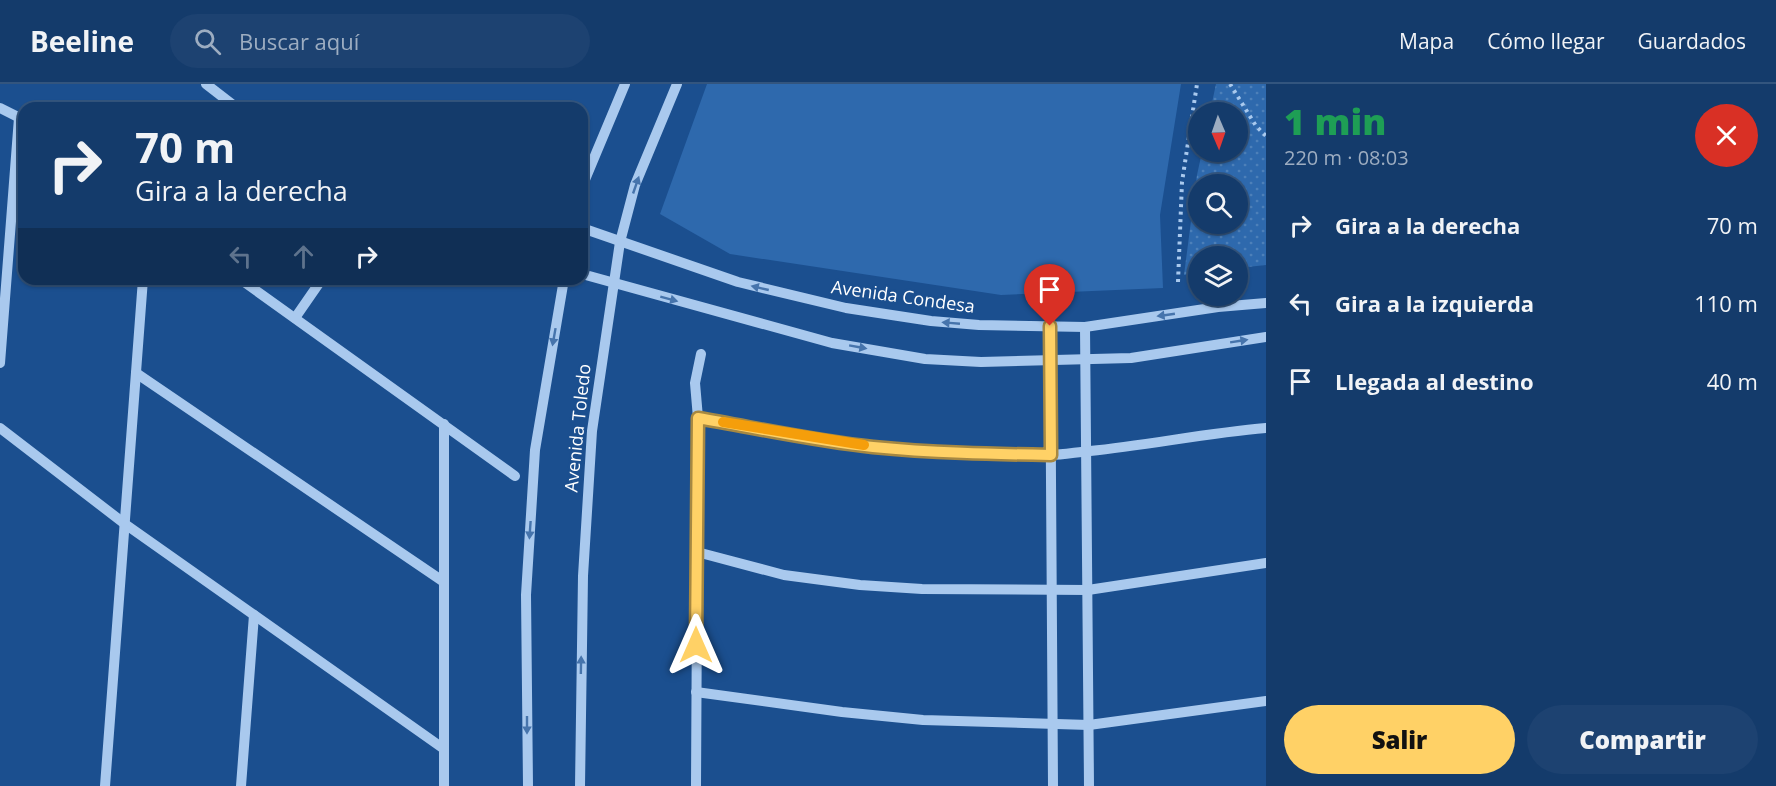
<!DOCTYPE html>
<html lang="es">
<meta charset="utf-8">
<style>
body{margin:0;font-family:"Open Sans",sans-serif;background:#1d4271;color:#f1f3f6;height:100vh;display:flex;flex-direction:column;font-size:22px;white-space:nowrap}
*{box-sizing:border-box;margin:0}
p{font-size:20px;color:#9dadc1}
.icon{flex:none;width:33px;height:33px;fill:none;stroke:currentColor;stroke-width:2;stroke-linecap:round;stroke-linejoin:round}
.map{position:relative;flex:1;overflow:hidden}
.sheet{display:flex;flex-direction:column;background:#143b6b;width:510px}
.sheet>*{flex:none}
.guide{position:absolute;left:18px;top:18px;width:570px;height:183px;border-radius:18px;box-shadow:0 2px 4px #0004,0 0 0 2px #33557e;background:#143b6b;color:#f1f3f6;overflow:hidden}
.needle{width:39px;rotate:178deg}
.tools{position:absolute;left:1188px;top:18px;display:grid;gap:12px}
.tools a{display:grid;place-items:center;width:60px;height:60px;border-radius:50%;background:#143b6b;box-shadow:0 2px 4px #0004,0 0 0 2px #33557e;font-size:30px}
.pin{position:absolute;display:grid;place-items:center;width:51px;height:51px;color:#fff;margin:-62px -26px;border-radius:50% 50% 50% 0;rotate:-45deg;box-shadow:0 0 6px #0007}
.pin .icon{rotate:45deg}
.me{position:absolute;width:66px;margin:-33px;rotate:0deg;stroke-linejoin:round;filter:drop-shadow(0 0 4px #0008)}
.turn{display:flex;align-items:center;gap:21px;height:126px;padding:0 18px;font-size:27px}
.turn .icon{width:78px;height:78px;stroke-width:2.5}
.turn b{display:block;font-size:42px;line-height:51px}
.lanes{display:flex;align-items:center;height:57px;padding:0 18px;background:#0003;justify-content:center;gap:30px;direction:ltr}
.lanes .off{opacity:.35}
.round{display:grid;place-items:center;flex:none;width:63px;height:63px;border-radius:32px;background:#1d4271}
.head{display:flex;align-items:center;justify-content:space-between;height:102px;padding:0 18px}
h1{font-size:36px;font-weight:800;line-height:45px;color:#1e9e55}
.button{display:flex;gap:12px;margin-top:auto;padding:12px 18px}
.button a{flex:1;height:69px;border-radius:36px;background:#ffd166;color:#111;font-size:24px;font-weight:800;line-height:69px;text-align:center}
.button a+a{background:#1d4271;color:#f1f3f6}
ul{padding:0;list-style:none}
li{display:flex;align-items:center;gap:18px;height:78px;padding:0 18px}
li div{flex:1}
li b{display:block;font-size:22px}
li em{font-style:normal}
header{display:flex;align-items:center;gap:36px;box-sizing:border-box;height:84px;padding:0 30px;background:#143b6b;border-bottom:2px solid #33557e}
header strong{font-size:28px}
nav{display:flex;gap:33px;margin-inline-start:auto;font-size:21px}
.search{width:420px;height:54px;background:#1d4271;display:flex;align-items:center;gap:15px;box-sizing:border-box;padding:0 21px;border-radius:33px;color:#9dadc1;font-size:22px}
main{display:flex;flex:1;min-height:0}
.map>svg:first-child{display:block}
.grass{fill:#2e69ad}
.park{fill:url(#park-dots);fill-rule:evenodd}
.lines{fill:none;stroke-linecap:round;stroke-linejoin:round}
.path{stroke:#a9c9ee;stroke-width:4;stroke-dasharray:3 4.5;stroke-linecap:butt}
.minor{stroke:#a9c9ee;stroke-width:10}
.oneway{fill:#4674ac}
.route-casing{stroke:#a68842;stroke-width:15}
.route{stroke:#ffd166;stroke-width:10}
.slow{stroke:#f59e0b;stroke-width:10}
.labels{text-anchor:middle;stroke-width:4.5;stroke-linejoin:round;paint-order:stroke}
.street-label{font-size:18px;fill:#fff;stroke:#1b4f8f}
</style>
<header>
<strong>Beeline</strong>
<div class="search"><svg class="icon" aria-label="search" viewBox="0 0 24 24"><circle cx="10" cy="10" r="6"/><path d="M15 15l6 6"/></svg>Buscar aquí</div>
<nav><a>Mapa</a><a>Cómo llegar</a><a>Guardados</a></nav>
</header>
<main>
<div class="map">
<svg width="1266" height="702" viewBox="0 0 1266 702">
<defs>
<pattern id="park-dots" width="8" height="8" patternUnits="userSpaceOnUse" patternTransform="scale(1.5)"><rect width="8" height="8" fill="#2e69ad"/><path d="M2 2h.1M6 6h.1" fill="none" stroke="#4d80b9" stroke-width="1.8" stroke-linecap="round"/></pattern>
</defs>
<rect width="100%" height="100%" fill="#1b4f8f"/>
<polygon class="grass" points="707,0 1181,0 1160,131 1163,204 1001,211 730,170 660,130"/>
<path class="park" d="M1216 0H1266V181L1238 184V172H1198V189L1184 191 1197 91 1202 68H1238V28H1210ZM1198 100H1238V140H1198Z"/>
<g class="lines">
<g class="path">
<polyline points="1230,0 1256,42 1266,52"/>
<polyline points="1178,198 1182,98 1197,0"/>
</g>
<g class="minor">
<polyline points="206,0 237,24"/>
<polyline points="0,24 24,36"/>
<polyline points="582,108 584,98 625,0"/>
<polyline points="582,144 738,198 846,224 931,237 979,241 1085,243 1218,223 1266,219"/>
<polyline points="582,190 832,259 925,275 981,278 1131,274 1266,253"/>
<polyline points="240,195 515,392"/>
<polyline points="295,234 322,195"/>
<polyline points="1050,242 1053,702"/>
<polyline points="1085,243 1089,702"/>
<polyline points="0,279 19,34"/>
<polyline points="136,289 444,498"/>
<path d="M698 334C814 355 931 374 1050 371 1063 371 1077 368 1090 367 1149 361 1207 349 1266 344"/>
<polyline points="444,340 444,702"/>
<polyline points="0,344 125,440 444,665"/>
<polyline points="697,468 784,491 860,501 922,505 1088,506 1266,479"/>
<polyline points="696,608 842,628 923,636 1089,641 1266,617"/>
<polyline points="105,702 143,195"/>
<polyline points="241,702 254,531"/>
<polyline points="528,702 526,511 535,366 564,195"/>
<polyline points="580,702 583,492 592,347 620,158 635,101 677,0"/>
<polyline points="696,702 698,334 695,299 701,270"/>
</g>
</g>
<defs><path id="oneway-solid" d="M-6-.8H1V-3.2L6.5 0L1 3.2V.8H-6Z" transform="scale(1.5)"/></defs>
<g class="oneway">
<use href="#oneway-solid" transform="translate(636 101) rotate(-71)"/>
<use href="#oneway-solid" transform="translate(760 204) rotate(-167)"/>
<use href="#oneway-solid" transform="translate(669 215) rotate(15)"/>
<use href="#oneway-solid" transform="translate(1166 231) rotate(172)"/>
<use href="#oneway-solid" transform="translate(951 239) rotate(-175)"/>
<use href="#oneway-solid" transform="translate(554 253) rotate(100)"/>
<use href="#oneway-solid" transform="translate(1239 257) rotate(-9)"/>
<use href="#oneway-solid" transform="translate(858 263) rotate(10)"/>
<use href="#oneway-solid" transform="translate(530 446) rotate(94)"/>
<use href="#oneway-solid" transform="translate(581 581) rotate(-89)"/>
<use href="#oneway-solid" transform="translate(527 641) rotate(90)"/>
</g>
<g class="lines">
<defs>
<path id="route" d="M696 561 698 334C756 344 814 357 873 363 932 369 992 370 1051 371L1050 242"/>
</defs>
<use href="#route" class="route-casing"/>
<use href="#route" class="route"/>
<polyline class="slow" points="723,338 864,361"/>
</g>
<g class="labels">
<g class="street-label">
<text transform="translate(903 213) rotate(8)" y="6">Avenida Condesa</text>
<text transform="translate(578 344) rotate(-84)" y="6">Avenida Toledo</text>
</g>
</g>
</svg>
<div class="tools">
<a><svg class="needle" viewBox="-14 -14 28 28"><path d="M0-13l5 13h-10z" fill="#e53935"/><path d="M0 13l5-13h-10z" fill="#9dadc1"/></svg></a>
<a><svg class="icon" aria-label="search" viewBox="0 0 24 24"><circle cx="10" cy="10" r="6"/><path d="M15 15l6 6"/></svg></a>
<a><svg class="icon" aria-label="layers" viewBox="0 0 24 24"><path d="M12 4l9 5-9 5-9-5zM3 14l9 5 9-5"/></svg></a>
</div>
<div class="pin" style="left:1050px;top:242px;background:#d93025"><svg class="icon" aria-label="arrive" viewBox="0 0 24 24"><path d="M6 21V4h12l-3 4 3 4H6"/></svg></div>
<svg class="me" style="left:696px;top:561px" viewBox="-20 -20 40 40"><path d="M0-17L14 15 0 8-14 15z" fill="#ffd166" stroke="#fff" stroke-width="4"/></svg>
<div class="guide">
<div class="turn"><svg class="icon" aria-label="right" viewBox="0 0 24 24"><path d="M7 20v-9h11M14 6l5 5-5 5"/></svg><div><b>70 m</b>Gira a la derecha</div></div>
<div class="lanes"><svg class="icon off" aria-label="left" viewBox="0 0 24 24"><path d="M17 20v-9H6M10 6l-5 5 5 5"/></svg><svg class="icon off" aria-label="ahead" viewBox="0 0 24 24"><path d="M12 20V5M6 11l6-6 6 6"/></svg><svg class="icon" aria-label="right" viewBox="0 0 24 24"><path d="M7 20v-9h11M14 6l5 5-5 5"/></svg></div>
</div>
</div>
<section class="sheet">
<div class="head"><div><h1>1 min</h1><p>220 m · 08:03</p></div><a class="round" style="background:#d93025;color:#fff"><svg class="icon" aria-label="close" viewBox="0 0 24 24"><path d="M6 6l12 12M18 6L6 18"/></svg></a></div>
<ul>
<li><svg class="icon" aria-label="right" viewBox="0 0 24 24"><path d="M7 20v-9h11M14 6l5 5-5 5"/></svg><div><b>Gira a la derecha</b></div><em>70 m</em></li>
<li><svg class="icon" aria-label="left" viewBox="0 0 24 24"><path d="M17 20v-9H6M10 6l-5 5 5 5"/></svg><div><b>Gira a la izquierda</b></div><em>110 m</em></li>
<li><svg class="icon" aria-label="arrive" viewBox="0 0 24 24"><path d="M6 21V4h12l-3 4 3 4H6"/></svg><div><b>Llegada al destino</b></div><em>40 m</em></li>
</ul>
<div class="button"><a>Salir</a><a>Compartir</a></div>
</section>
</main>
